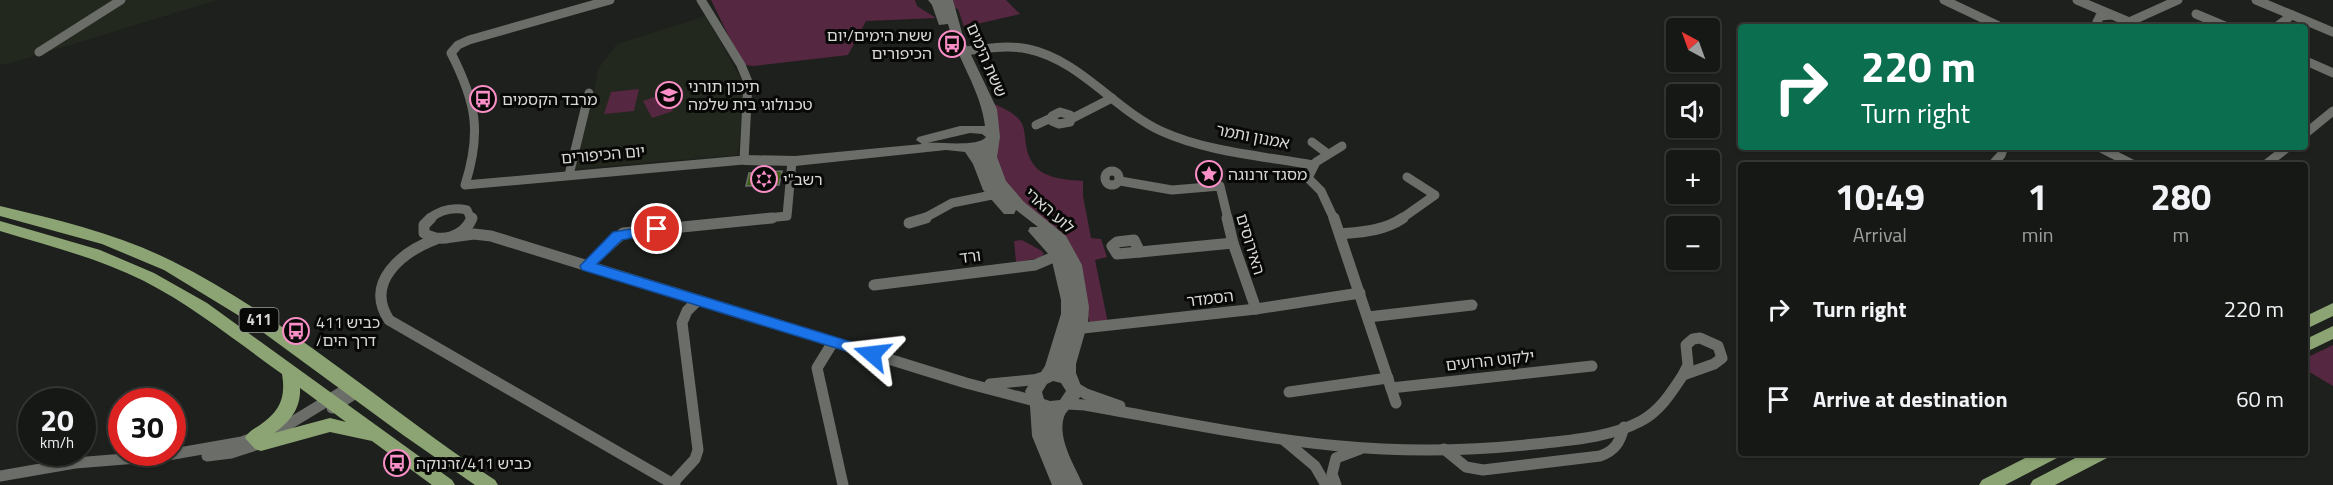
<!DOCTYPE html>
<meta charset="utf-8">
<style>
body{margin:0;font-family:"Titillium Web","Noto Sans Hebrew",sans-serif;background:#1f211e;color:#f1f3f6;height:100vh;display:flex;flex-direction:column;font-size:22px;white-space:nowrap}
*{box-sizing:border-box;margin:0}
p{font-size:20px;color:#9ea0a0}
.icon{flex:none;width:33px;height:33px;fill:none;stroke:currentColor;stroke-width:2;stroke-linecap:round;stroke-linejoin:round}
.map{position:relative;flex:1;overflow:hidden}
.details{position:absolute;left:1738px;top:162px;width:570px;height:294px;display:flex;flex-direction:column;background:#161815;border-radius:6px;box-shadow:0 2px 4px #0004,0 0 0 2px #353734}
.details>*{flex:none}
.banner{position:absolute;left:1738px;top:24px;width:570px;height:126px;border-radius:6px;box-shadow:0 2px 4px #0004,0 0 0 2px #353734;background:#0b6e4f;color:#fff;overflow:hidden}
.needle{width:39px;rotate:319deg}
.fabs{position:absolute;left:1666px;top:18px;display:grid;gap:12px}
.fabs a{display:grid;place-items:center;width:54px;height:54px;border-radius:6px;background:#161815;box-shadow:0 2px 4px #0004,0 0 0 2px #353734;font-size:30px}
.speed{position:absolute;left:18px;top:388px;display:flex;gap:12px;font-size:30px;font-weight:700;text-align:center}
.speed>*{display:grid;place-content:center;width:78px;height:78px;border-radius:50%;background:#161815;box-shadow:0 2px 4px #0004,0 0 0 2px #353734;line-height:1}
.speed small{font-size:15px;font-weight:400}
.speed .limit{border:9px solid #d22;background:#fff;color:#111}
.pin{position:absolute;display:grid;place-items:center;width:51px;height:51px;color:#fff;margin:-26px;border:3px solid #fff;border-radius:50%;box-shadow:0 2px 6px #0007}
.me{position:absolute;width:66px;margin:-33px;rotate:287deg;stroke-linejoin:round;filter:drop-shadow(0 0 4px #0008)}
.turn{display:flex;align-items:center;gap:21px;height:126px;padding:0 24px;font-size:27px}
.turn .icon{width:78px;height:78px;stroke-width:2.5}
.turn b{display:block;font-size:42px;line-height:51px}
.eta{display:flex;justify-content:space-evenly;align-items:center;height:102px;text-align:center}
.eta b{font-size:36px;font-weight:700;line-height:42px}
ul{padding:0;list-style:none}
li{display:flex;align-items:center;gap:18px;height:90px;padding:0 24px}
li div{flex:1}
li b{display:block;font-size:22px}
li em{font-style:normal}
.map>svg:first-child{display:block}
.built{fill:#23281e}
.green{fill:#562740}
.building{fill:#3d5d11;stroke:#6d706b;stroke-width:1.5}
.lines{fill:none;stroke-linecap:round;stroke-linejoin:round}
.street-far1{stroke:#6a6d68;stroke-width:9}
.street{stroke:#6a6d68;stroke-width:11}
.secondary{fill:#6a6d68;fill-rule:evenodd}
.primary{fill:#8ca473;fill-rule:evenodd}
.route{fill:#1a73e8;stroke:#114b97;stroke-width:1.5}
.labels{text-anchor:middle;stroke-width:6;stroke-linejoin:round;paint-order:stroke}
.shield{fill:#080907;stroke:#999b98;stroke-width:1.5}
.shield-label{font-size:15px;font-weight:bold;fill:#d7d9d6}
.poi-label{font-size:16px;fill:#d7d9d6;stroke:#080907;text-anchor:start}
.street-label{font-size:16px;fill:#d7d9d6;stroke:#080907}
</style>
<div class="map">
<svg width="2333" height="485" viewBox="0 0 2333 485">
<rect width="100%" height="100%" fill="#1d201c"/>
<g class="built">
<polygon points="0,0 157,0 159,2 158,0 217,0 8,64 0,64"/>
<polygon points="706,16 743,83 745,92 738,155 573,169 593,97 598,69 617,44"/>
</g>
<g class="green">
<polygon points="711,0 915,0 917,6 936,18 866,21 848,55 754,66 744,65 740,59"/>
<polygon points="953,0 1006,0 1020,14 964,27 958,9 954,8"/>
<polygon points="639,89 634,111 604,114 611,92"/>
<polygon points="663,94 673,111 652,118 643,101"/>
<path d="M994 104C1003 108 1015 113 1021 122 1025 128 1025 139 1026 145 1031 177 1055 179 1083 181V196L1091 238 1101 239 1107 257 1095 260 1108 323 1090 324 1072 251 1016 202 995 168Z"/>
<polygon points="1022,240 1042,251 1044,254 1040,258 1016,262 1014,241"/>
<polygon points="2333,345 2333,386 2306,370 2306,358"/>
</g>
<polygon class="building" points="782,171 779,185 746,186 749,173"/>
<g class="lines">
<g class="street-far1">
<path d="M610 0 469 40 458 45 451 53C476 102 482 132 465 185L744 160 748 82 741 65 701 0"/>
<polyline points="1944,0 2001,27"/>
<polyline points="2077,0 2141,27"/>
<polyline points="2256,0 2333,32"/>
<polyline points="2196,14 2227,27"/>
<polyline points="2098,27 2097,22 2100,16 2111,15"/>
<polyline points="2118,27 2178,0"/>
<polyline points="2276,27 2292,15"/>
<polyline points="39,52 121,0"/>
<path d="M955 52C979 50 1004 44 1028 49 1080 60 1114 109 1161 131 1207 152 1263 156 1313 165"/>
<polyline points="2306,61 2333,73"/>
<polygon points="1060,112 1070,115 1070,122 1059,124 1052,121 1052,116"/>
<polyline points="1071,119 1112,98"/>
<polyline points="1036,125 1051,118"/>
<polyline points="2306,133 2333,111"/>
<polyline points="1312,142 1328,154"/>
<polyline points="2099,147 2134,165"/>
<polyline points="1992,165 2001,155 2004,147"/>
<polyline points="2265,165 2288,147"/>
<circle cx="1112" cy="178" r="7"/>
<polyline points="569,175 589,93"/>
<polyline points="1120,181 1172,190 1220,186 1228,219"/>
<path d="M429 219C440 210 453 207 467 210L471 219"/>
<polyline points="758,219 787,216 792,161"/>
<polyline points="923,219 952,203 1002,193"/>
<polyline points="1334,219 1321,191 1308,178 1316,162 1342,146"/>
<polyline points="1401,219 1435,195 1407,177"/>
</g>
<g class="street">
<path d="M431 218 424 225V233C441 244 464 237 472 218"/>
<polyline points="1227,218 1233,243 1256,309"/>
<polyline points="1334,218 1396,403"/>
<polyline points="909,223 926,218"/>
<path d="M1340 234C1362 232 1384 231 1403 218"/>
<polyline points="452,237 474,234 491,236 966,383 1035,401"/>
<path d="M436 239C402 252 364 282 389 320L675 485"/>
<polygon points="1134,240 1140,252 1117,254 1112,246 1117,242"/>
<polyline points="1140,252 1233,243"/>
<polyline points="587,266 623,233 772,218"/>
<polyline points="874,285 1035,265 1063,253"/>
<polyline points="1368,317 1472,305"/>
<polyline points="1074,329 1256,309 1360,293"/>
<polygon points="1700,338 1718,346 1722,358 1714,364 1683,375 1688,365 1686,345 1693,339"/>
<polyline points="833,342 817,368 843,485"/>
<polyline points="990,384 1041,379"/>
<polyline points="1074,387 1086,394 1120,406"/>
<polyline points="1391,388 1592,366"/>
<polyline points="1289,392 1388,378"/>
<path d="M1067 404 1085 405C1170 420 1254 438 1340 446 1405 452 1470 451 1535 444 1570 440 1609 438 1641 421 1660 411 1671 393 1683 375"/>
<polyline points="332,408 357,392"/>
<polyline points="1284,440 1315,466 1326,485"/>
<path d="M1444 449 1466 467 1483 470 1600 456C1615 451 1620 442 1624 427"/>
<polyline points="207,456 231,453 265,442"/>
<polyline points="0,476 75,463 162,456 242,442 289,424 350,387"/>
<polyline points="672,484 695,459 698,450 682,323 687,311 698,300"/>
<polyline points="1336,485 1332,474 1336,458 1360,449"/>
</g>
<path class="secondary" d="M928 0H953L964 40 997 109 1000 137 997 157 1006 181 1024 202 1066 236 1082 265 1089 307 1088 322 1076 364V373L1083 391C1078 405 1067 408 1064 417 1057 439 1075 466 1083 485H1052L1032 436 1030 406 1025 391 1035 374 1041 372 1045 366 1061 314V300L1051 257 1028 231 1030 227H1038L1016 210 1014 214H1004L983 190 973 164 965 152 946 150 795 166 744 165 737 160 744 155 795 156 922 144 916 140 918 137 960 126H985C981 90 957 59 948 24L939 25 932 5ZM970 133 982 134 986 137C979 147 941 142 927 143ZM1053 381 1061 383 1066 391 1060 400 1050 401 1044 399 1042 392 1047 384Z"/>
<g class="primary">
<path d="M0 206C59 220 118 234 172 261 287 318 388 410 495 480L498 485H475L403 435 246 320 164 270 102 244 0 216Z"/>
<path d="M0 221 100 250 154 273 207 303 452 480 455 485H432L372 441 330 432 261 451 255 449 245 438C249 431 254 429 260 425 280 411 286 398 282 374 237 342 193 306 144 281 98 258 49 246 0 231ZM300 388 346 422 330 418 274 433C290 422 301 408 300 388Z"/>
<polygon points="2333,303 2333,316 2306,329 2306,316"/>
<polygon points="2333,326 2333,339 2306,352 2306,339"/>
<polygon points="2035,453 2060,453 2057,458 2005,485 1979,485 1982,480"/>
<polygon points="2085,453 2110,453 2107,458 2055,485 2030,485 2033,480"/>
</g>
</g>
<polygon class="route" points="657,225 661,226 663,229 661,232 622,240 597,264 878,350 880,354 878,358 872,359 582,270 580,266 613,232"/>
<defs>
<symbol id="bus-ring" viewBox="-11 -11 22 22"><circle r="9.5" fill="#080907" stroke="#fa8fc7" stroke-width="1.5"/><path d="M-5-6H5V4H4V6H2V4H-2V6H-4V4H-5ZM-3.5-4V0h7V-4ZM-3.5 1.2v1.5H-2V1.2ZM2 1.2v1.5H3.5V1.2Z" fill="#fa8fc7"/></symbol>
<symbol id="school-ring" viewBox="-11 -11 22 22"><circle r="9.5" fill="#080907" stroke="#fa8fc7" stroke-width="1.5"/><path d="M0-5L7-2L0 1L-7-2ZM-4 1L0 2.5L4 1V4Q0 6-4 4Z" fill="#fa8fc7"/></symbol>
<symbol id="sight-ring" viewBox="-11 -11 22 22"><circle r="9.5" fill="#080907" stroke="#fa8fc7" stroke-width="1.5"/><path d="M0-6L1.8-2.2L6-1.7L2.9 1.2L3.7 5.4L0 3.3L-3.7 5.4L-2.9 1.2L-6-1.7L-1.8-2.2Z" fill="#fa8fc7"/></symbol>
<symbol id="synagogue-ring" viewBox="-11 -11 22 22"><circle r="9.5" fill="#080907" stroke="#fa8fc7" stroke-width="1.5"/><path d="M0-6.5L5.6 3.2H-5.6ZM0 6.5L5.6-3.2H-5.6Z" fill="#fa8fc7"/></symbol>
</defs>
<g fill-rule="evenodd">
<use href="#bus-ring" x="937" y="29" width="30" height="30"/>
<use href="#school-ring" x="654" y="80" width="30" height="30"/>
<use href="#bus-ring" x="468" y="84" width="30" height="30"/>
<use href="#sight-ring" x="1194" y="159" width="30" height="30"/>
<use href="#synagogue-ring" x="749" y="164" width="30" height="30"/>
<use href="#bus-ring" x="281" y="316" width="30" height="30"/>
<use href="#bus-ring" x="382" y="448" width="30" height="30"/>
</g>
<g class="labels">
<rect class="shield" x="239.5" y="308" width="39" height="24" rx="4.5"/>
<g class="shield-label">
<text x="259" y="325">411</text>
</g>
<g class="poi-label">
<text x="932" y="41" text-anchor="end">ששת הימים/יום<tspan x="932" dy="18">הכיפורים</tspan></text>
<text x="688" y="92">תיכון תורני<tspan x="688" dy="18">טכנולוגי בית שלמה</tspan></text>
<text x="502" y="105">מרבד הקסמים</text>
<text x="1228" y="180">מסגד זרנוגה</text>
<text x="783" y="185">רשב"י</text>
<text x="316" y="328">כביש 411<tspan x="316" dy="18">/דרך הים</tspan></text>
<text x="416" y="469">כביש 411/זרנוקה</text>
</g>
<g class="street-label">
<text transform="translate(987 60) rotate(67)" y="6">ששת הימים</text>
<text transform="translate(1253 136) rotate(11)" y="6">אמנון ותמר</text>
<text transform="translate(603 154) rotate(-5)" y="6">יום הכיפורים</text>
<text transform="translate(1050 210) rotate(41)" y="6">לוע הארי</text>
<text transform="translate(1251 244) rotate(73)" y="6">האירוסים</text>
<text transform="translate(970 256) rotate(-7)" y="6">ורד</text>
<text transform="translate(1210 298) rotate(-7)" y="6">הסמדר</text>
<text transform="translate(1490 360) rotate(-6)" y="6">ילקוט הרועים</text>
</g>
</g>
</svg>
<div class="fabs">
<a><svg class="needle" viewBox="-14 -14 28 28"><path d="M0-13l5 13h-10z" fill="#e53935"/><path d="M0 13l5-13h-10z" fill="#9ea0a0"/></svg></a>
<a><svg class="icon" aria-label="sound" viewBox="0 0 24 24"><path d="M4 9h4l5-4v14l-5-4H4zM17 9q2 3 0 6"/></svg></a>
<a>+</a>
<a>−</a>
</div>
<div class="speed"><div>20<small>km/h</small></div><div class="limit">30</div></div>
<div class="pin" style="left:657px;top:229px;background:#d93025"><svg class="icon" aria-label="arrive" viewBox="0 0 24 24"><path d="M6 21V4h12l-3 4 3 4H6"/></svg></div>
<svg class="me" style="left:872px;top:354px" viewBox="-20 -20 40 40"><path d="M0-17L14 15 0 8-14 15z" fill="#1a73e8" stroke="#fff" stroke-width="4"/></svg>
<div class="banner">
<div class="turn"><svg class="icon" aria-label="right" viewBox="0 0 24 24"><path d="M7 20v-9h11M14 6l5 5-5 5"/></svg><div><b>220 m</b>Turn right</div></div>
</div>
<section class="details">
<div class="eta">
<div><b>10:49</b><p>Arrival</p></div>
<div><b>1</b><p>min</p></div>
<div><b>280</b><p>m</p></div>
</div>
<ul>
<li><svg class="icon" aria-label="right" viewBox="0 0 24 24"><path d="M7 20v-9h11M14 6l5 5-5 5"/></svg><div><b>Turn right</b></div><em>220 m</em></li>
<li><svg class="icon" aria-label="arrive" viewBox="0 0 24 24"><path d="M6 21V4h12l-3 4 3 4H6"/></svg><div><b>Arrive at destination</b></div><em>60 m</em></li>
</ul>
</section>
</div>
